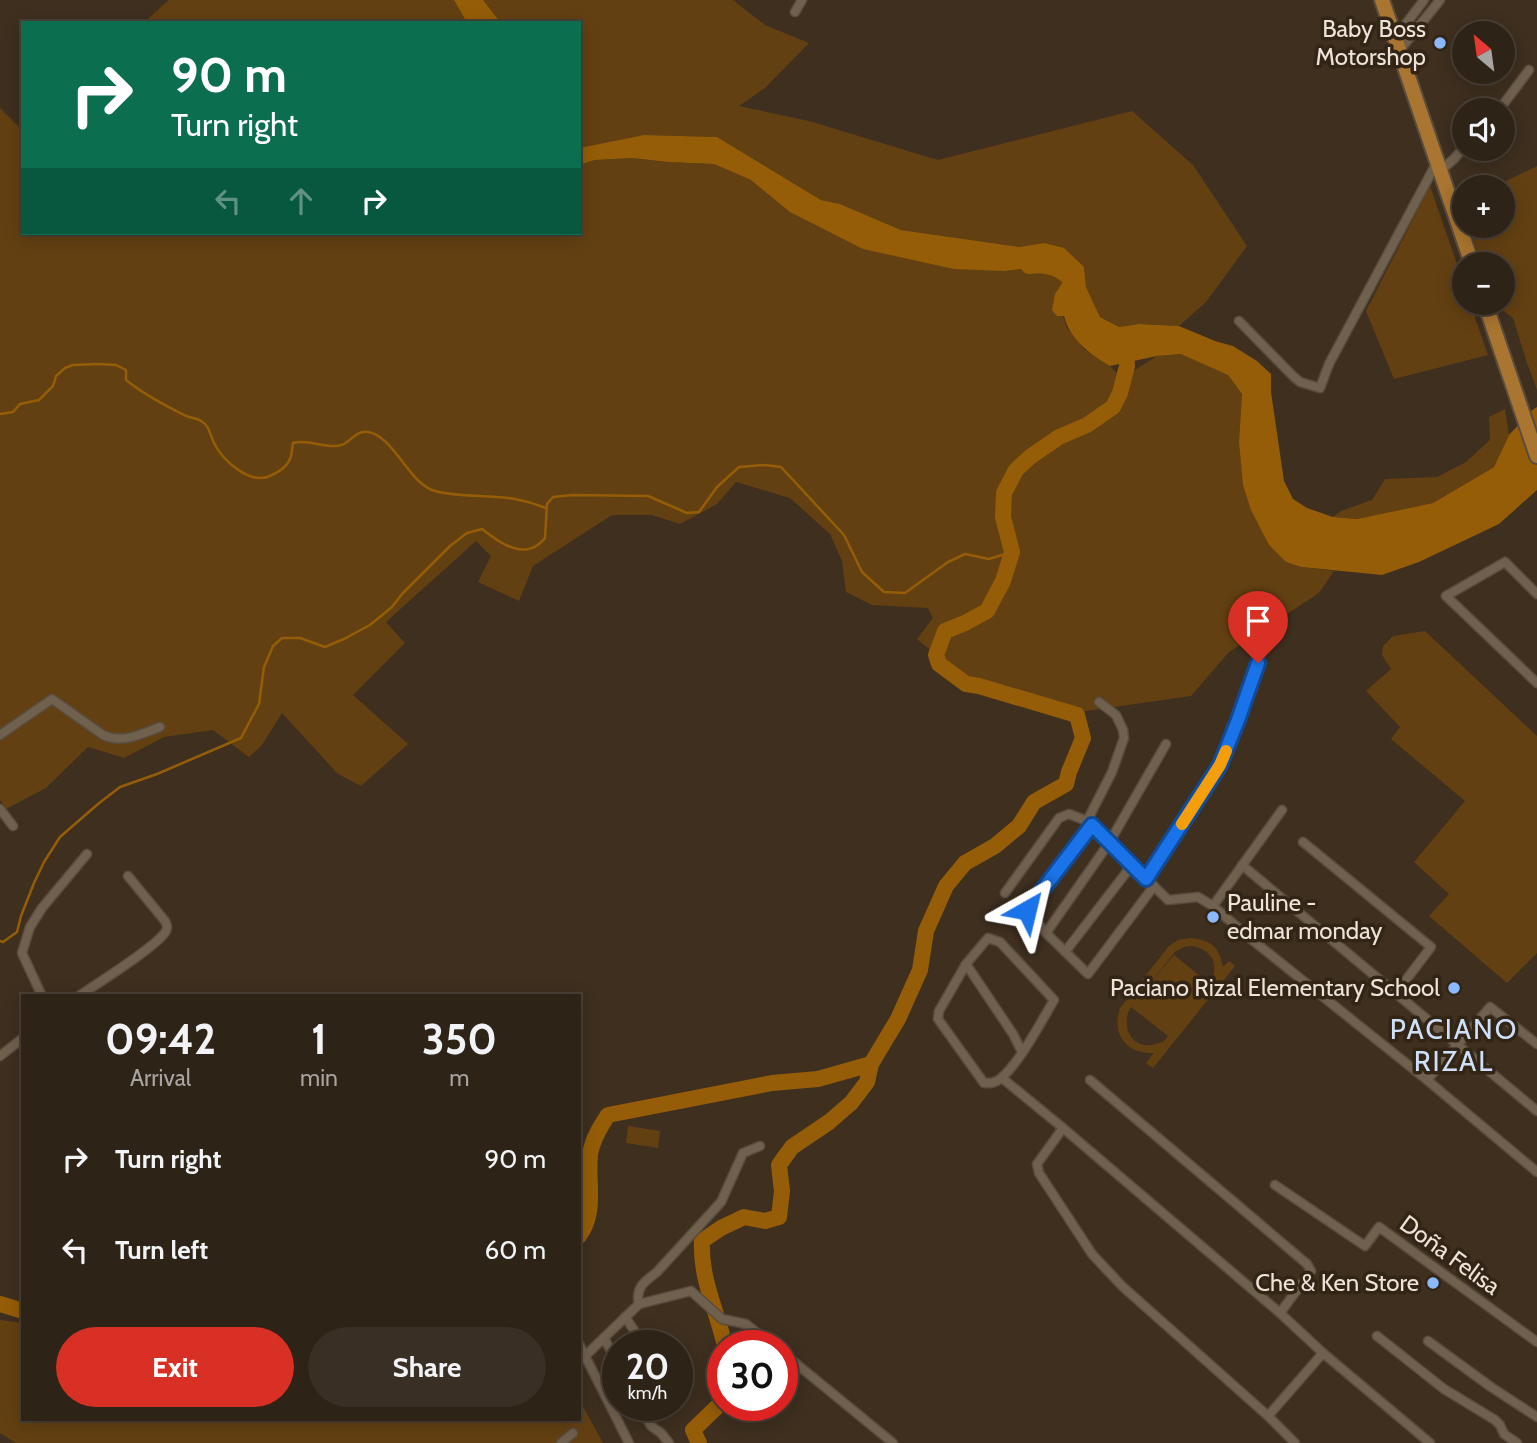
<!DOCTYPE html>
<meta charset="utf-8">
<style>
body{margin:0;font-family:Cabin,sans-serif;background:#3a2f24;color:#f1f3f6;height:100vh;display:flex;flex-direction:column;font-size:26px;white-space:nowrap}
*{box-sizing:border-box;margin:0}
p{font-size:23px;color:#a7a4a1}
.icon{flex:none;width:38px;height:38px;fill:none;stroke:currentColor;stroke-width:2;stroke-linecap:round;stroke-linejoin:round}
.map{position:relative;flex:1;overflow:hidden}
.details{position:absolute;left:21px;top:994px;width:560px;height:427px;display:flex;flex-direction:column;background:#2e2317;border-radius:0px;box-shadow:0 4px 18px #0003,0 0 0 2px #494036}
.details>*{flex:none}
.guide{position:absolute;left:21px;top:21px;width:560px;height:214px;border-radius:0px;box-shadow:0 4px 18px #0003,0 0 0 2px #494036;background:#0b6e4f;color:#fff;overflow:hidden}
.needle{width:46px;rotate:331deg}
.tools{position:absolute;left:1452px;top:21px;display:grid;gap:14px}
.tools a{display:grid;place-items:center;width:63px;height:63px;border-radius:50%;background:#2e2317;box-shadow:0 4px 18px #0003,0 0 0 2px #494036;font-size:35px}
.speed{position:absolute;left:602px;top:1330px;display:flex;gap:14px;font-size:35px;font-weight:700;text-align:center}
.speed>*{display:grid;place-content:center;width:91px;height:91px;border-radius:50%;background:#2e2317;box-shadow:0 4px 18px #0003,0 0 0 2px #494036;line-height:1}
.speed small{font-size:18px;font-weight:400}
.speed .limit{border:10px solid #d22;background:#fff;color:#111}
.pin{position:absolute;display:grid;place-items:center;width:60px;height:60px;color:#fff;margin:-72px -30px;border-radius:50% 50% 50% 0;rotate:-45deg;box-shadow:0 0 7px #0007}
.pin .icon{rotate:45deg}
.me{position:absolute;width:77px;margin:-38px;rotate:37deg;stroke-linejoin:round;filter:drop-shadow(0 0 5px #0008)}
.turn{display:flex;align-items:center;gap:24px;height:147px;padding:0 35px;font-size:32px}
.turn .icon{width:91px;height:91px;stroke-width:2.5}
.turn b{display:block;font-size:49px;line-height:60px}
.lanes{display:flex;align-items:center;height:66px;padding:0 35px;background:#0003;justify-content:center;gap:35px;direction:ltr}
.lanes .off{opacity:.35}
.eta{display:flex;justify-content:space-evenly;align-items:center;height:119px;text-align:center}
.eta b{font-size:42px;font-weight:700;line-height:49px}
.action{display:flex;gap:14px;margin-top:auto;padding:14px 35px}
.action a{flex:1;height:80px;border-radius:42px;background:#d93025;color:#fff;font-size:28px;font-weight:700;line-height:80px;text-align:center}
.action a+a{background:#3a2f24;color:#f1f3f6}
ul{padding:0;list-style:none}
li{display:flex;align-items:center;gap:21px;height:91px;padding:0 35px}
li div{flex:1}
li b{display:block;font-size:26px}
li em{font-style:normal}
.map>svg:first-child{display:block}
.green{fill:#634012;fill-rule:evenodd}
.water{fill:#955d07}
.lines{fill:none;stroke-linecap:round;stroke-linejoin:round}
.stream{stroke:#955d07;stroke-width:2.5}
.river{stroke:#955d07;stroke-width:16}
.minor-casing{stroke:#584c3e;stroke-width:11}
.trunk-casing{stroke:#584c3e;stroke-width:18}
.minor{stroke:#70604e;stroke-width:8}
.trunk{stroke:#aa7530;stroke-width:14}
.route-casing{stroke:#114b97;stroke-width:18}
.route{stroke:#1a73e8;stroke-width:12}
.slow{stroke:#f59e0b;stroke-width:12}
.poi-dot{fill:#8cb9fc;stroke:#332515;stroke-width:2.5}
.labels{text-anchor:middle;stroke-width:7;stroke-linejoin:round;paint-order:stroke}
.poi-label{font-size:24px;fill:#ede3d9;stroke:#332515;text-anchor:end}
.street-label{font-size:24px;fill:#ede3d9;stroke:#332515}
.quarter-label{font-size:28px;letter-spacing:2px;fill:#cfe0fa;stroke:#332515}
</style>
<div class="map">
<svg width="1537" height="1443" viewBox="0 0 1537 1443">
<rect width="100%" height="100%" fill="#3e2f1f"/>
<g class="green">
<polygon points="169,0 454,0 467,23 143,23"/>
<polygon points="483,0 733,0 765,25 809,43 765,88 739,106 809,121 938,160 1132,111 1193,165 1247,246 1206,302 1179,326 1139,324 1119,327 1100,317 1086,287 1084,267 1044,243 1019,247 901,230 840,204 821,200 717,137 644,135 579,148 579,23 501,23"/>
<polygon points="0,108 20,128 23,126 23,233 579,233 579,165 595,160 632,158 668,162 714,164 751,180 1005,271 1053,265 1063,270 1064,280 1055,294 1067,328 1084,349 1110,366 1122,378 1157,356 1182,354 1228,375 1242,394 1239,441 1269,545 1286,562 1301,567 1334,571 1319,593 1229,652 1191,696 1086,711 1054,709 966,684 936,655 917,639 933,618 928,608 872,605 846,592 842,561 830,534 790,498 736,482 717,504 680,524 652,515 612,515 533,566 519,601 478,582 491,556 476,541 386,622 405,643 353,695 408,744 361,786 338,774 282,713 262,745 249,757 213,730 164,737 124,758 88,747 46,788 6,809 0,800"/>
<polygon points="1537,166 1537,390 1527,363 1513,318 1502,310 1497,303 1503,303 1503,264 1481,264 1470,226 1503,226 1503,187 1494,187"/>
<polygon points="1430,186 1465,287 1465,303 1470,303 1488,355 1394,379 1366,311"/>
<polygon points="1505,409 1509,435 1494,467 1433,503 1357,519 1333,517 1341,511 1372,500 1385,479 1437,477 1466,462 1490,440 1489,417"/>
<polygon points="1425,631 1537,736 1537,953 1507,983 1429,916 1449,894 1414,862 1465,801 1391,739 1400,727 1366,691 1391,669 1382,655 1383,646 1393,636"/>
<path d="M1190 938C1211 940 1219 946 1223 967L1229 961 1235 966 1153 1068 1146 1063 1154 1053C1127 1054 1111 1035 1120 1008L1169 946 1178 940ZM1192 946C1213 950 1220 965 1210 984L1174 955 1142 993 1175 952 1184 947ZM1131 1007 1168 1036 1163 1042C1158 1043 1151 1046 1145 1045 1127 1043 1122 1020 1131 1007Z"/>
<polygon points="628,1126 660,1131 658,1148 626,1143"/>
<polygon points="0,1320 23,1323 23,1419 579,1419 579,1399 603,1443 16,1443 0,1433"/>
</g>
<g class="water">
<polygon points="454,0 483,0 501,23 467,23"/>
<path d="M644 135 717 137 821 200 840 204 901 230 1019 247 1044 243 1064 248 1084 267 1086 287 1100 317 1119 327 1139 324 1179 326 1215 341 1233 346 1257 361 1271 374V392L1284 481 1293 499 1307 508 1333 517 1357 519 1433 503 1494 467 1509 435 1531 411 1537 407V490L1499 524 1419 562 1382 575 1301 567 1286 562 1269 545 1251 510 1243 485 1239 441 1242 394 1228 375 1181 354 1157 356 1110 366C1090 354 1070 340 1064 316H1057L1052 310 1055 294 1064 280 1062 270 1053 265 1005 271 954 269 863 249 790 212 751 180 714 164 668 162 632 158 595 160 579 165V148Z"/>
</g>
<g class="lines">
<g class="stream">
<path d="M0 414 13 412 20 404 39 400 53 386 56 376 65 368 73 365 98 364 116 365 126 370V380C143 394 166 406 186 416 191 418 197 418 201 421 210 426 210 435 214 443 223 461 250 485 270 476 277 473 287 467 290 459 292 455 292 448 293 443 308 439 321 447 336 446 350 446 353 430 368 432 394 436 409 484 435 491 461 498 488 494 515 499 526 501 536 504 546 508"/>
<path d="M0 941 3 942 17 932 21 916 34 883 44 862 60 837 98 804 120 787 157 774 241 738 259 704 264 667 273 646 282 638H300L325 647 344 639 370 625 392 607 402 594 450 546 467 533 482 529C496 540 518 557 536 546 540 544 542 541 545 538L547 504 553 497 572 495 648 496 687 513 699 512 717 487 739 467 765 465 781 467 844 535 862 572 884 592 905 593 948 562 965 554 989 559 1012 552"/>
</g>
<g class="river">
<path d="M1029 266C1048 263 1066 269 1075 286"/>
<path d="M579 1236C597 1212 587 1182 590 1155 592 1140 600 1127 608 1115L772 1083 818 1079 871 1064"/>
<polyline points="0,1304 23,1311"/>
<path d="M725 1346C717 1311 700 1278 702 1241L721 1228 744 1217 765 1221 779 1217 782 1191 779 1165 792 1147 829 1122 851 1103 867 1082 871 1064 898 1019 920 970 926 931 946 886 965 863 995 846 1019 826 1034 802 1066 784 1069 772 1083 738 1077 715 979 686 966 684 939 664 936 655 945 631 965 623 987 611 1003 581 1012 552 1003 517 1004 493 1016 470 1030 457 1059 437 1087 425 1113 407 1120 393 1127 366 1126 353"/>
<polyline points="699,1443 693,1430 720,1404 723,1397"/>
</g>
<defs>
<g id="minor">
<polyline points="795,12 802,0"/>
<polyline points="1395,38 1424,0"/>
<polyline points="1399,51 1440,0"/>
<polyline points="1499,110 1529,70"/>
<path d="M1440 170C1451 163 1458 156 1465 145"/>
<polyline points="1239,321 1293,376 1300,382 1320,388 1329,364 1437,162"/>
<polyline points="1537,594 1505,562 1446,596 1537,683"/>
<path d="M0 735 52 699 103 735C123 744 141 734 160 727"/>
<polyline points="0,809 13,826"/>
<polyline points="1087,821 1112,772 1124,738 1123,730 1116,715 1099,702"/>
<polyline points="1092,825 1027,910 1046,933 1088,974 1154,886"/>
<polyline points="1303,842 1431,947 1396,993"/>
<polyline points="1242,865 1537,1111"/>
<polyline points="1146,879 1220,765 1238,720 1261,652"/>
<polyline points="1005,893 1059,818 1069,814 1087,821 1092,825 1168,900 1198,897 1213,906 1251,939 1427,1080 1537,1172"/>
<polyline points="1213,906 1282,810"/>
<polyline points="1046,933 1109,843 1166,744"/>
<path d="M988 938 1000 942 1054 1000C1041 1022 1019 1064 1000 1079 995 1083 991 1083 984 1083L938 1019 939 1011 966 964Z"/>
<polyline points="1065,952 1132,865"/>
<polyline points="966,964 1013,1034 1022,1052"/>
<polyline points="42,996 22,953 30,927 42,908 87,854"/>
<path d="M79 996C96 984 158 946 166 931 168 926 167 926 165 921L128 876"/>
<polyline points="0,1056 23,1038"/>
<polyline points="1002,1078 1063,1128 1280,1313 1323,1353 1430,1443"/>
<polyline points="1090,1080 1307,1264 1311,1271 1280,1313"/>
<polyline points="1427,1080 1490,1007 1537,1044"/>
<polyline points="1063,1128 1037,1164 1039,1173 1092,1254 1122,1286 1268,1416 1295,1443"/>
<polyline points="1275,1185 1365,1246 1379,1227 1537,1342"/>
<path d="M639 1304C635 1288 645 1281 657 1272L721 1202 743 1153 760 1146"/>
<polyline points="625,1317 640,1339"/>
<polyline points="1377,1336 1444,1389 1495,1420 1500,1425 1504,1434 1517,1443"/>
<polyline points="604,1338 618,1364"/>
<polyline points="1428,1341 1491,1387 1537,1417"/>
<polyline points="579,1344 629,1443"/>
<polyline points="782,1352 893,1443"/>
<polyline points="585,1356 639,1304 691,1291 722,1319 746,1324 774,1346"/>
<polyline points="640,1405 651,1426 661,1433 669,1443"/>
<polyline points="1268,1416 1323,1353"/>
<polyline points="561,1443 573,1433"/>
</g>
<g id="trunk">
<polyline points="1382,0 1472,264"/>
<polyline points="1485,303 1537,456"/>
</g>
</defs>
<use href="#minor" class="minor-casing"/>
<use href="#trunk" class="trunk-casing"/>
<use href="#minor" class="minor"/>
<use href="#trunk" class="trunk"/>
</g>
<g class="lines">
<defs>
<polyline id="route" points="1027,910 1092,825 1146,879 1220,765 1238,720 1258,663"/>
</defs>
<use href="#route" class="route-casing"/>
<use href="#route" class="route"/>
<polyline class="slow" points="1182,824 1220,765 1226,751"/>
</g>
<g class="poi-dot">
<circle cx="1440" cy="43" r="7"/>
<circle cx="1213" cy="917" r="7"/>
<circle cx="1454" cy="988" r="7"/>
<circle cx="1433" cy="1283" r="7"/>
</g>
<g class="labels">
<g class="poi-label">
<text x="1426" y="37">Baby Boss<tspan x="1426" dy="28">Motorshop</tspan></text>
<text x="1227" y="911" text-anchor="start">Pauline -<tspan x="1227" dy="28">edmar monday</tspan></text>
<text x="1440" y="996">Paciano Rizal Elementary School</text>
<text x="1419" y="1291">Che &amp; Ken Store</text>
</g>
<g class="street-label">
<text transform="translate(1450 1255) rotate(36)" y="8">Doña Felisa</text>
</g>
<g class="quarter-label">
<text x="1454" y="1039">PACIANO<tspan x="1454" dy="32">RIZAL</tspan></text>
</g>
</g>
</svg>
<div class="tools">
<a><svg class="needle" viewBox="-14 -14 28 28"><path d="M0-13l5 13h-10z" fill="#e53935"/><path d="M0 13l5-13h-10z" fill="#a7a4a1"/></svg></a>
<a><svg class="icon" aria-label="sound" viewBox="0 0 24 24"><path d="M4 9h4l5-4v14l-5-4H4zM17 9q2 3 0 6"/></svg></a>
<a>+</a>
<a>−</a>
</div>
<div class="speed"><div>20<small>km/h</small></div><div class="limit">30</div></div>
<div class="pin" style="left:1258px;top:663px;background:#d93025"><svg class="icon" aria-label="arrive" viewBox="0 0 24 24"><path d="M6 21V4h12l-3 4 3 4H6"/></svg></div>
<svg class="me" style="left:1027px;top:910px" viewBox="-20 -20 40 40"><path d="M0-17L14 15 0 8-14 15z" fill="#1a73e8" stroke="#fff" stroke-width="4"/></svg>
<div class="guide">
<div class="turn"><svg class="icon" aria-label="right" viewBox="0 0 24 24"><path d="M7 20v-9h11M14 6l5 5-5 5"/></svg><div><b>90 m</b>Turn right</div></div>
<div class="lanes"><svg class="icon off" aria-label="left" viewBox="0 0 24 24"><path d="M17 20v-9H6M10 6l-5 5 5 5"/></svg><svg class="icon off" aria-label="ahead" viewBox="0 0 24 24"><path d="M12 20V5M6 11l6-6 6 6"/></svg><svg class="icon" aria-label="right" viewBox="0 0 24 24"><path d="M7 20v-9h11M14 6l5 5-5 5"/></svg></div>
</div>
<section class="details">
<div class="eta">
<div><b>09:42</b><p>Arrival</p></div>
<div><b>1</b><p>min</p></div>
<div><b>350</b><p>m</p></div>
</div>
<ul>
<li><svg class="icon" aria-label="right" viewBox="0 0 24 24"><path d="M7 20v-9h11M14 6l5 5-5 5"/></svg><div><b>Turn right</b></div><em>90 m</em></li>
<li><svg class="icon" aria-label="left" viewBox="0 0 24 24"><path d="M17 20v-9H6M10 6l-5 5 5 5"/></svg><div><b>Turn left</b></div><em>60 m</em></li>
</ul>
<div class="action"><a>Exit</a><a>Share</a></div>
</section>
</div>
